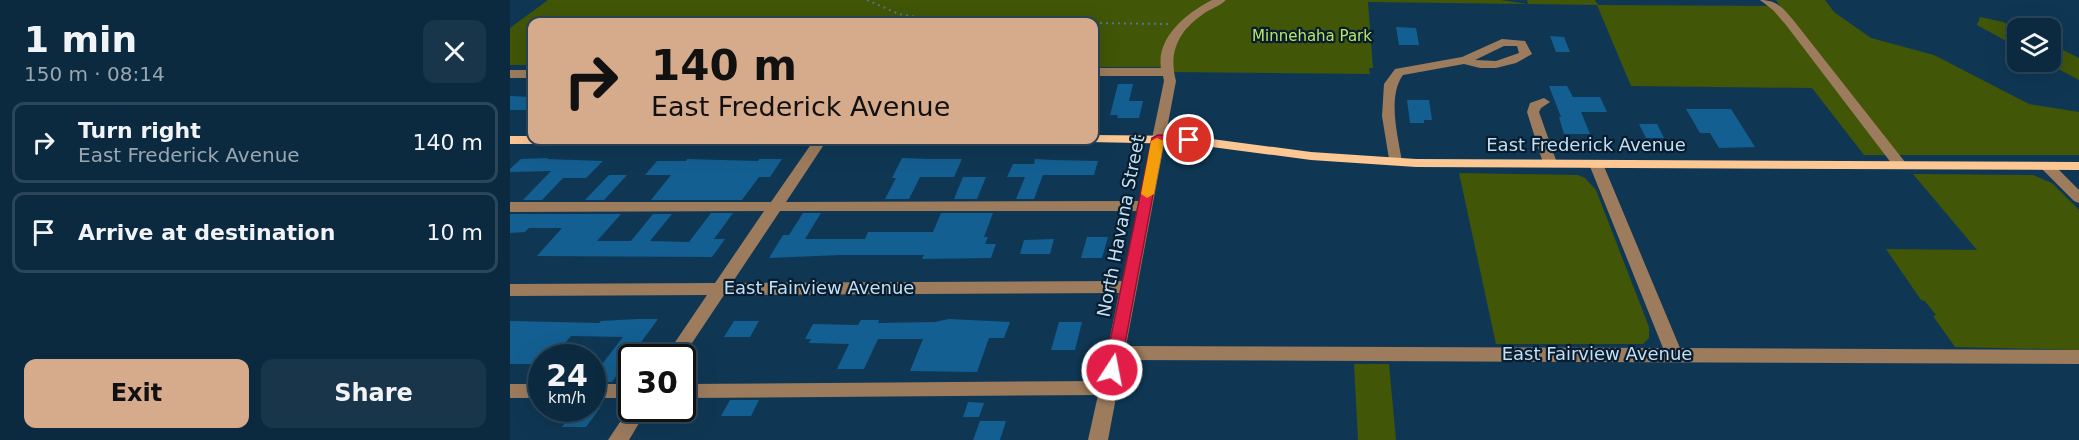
<!DOCTYPE html>
<meta charset="utf-8">
<style>
body{margin:0;font-family:"DejaVu Sans",sans-serif;background:#19354a;color:#f1f3f6;height:100vh;display:flex;flex-direction:column;font-size:22px;white-space:nowrap}
*{box-sizing:border-box;margin:0}
p{font-size:20px;color:#9aa6b0}
.icon{flex:none;width:33px;height:33px;fill:none;stroke:currentColor;stroke-width:2;stroke-linecap:round;stroke-linejoin:round}
.map{position:relative;flex:1;overflow:hidden}
.sheet{display:flex;flex-direction:column;background:#0b293f;width:510px}
.sheet>*{flex:none}
.banner{position:absolute;left:18px;top:18px;width:570px;height:126px;border-radius:12px;box-shadow:0 6px 24px #0002,0 0 0 2px #2b4559;background:#d6ab8b;color:#111;overflow:hidden}
.buttons{position:absolute;left:1497px;top:18px;display:grid;gap:12px}
.buttons a{display:grid;place-items:center;width:54px;height:54px;border-radius:12px;background:#0b293f;box-shadow:0 6px 24px #0002,0 0 0 2px #2b4559;font-size:30px}
.speed{position:absolute;left:18px;top:344px;display:flex;gap:12px;font-size:30px;font-weight:700;text-align:center}
.speed>*{display:grid;place-content:center;width:78px;height:78px;border-radius:50%;background:#0b293f;box-shadow:0 6px 24px #0002,0 0 0 2px #2b4559;line-height:1}
.speed small{font-size:15px;font-weight:400}
.speed .limit{border:3px solid #111;border-radius:9px;background:#fff;color:#111}
.pin{position:absolute;display:grid;place-items:center;width:51px;height:51px;color:#fff;margin:-26px;border:3px solid #fff;border-radius:50%;box-shadow:0 2px 6px #0007}
.me{position:absolute;width:66px;margin:-33px;rotate:11deg;stroke-linejoin:round;filter:drop-shadow(0 0 4px #0008)}
.turn{display:flex;align-items:center;gap:21px;height:126px;padding:0 24px;font-size:27px}
.turn .icon{width:78px;height:78px;stroke-width:2.5}
.turn b{display:block;font-size:42px;line-height:51px}
.round{display:grid;place-items:center;flex:none;width:63px;height:63px;border-radius:12px;background:#19354a}
.headline{display:flex;align-items:center;justify-content:space-between;height:102px;padding:0 24px}
h1{font-size:36px;font-weight:700;line-height:45px}
.cta{display:flex;gap:12px;margin-top:auto;padding:12px 24px}
.cta a{flex:1;height:69px;border-radius:12px;background:#d6ab8b;color:#111;font-size:24px;font-weight:700;line-height:69px;text-align:center}
.cta a+a{background:#19354a;color:#f1f3f6}
ul{padding:0;list-style:none}
li{display:flex;align-items:center;gap:18px;height:81px;margin:0 12px 9px;padding:0 12px;border:3px solid #2b4559;border-radius:12px}
li div{flex:1}
li b{display:block;font-size:22px}
li em{font-style:normal}
main{display:flex;flex:1;min-height:0}
.map>svg:first-child{display:block}
.green{fill:#415607}
.building{fill:#145f91}
.lines{fill:none;stroke-linecap:round;stroke-linejoin:round}
.path{stroke:#527590;stroke-width:2;stroke-dasharray:2 4;stroke-linecap:butt}
.minor{fill:#9d7c5d;fill-rule:evenodd}
.major{fill:#fdc794;fill-rule:evenodd}
.route{fill:#e11d48;stroke:#92132f;stroke-width:1.5}
.slow{fill:#f59e0b}
.labels{text-anchor:middle;stroke-width:4.5;stroke-linejoin:round;paint-order:stroke}
.far-park-label{font-size:15px;fill:#bce563;stroke:#081d2e}
.street-label{font-size:18px;fill:#c4dff5;stroke:#081d2e}
</style>
<main>
<section class="sheet">
<div class="headline"><div><h1>1 min</h1><p>150 m · 08:14</p></div><a class="round"><svg class="icon" aria-label="close" viewBox="0 0 24 24"><path d="M6 6l12 12M18 6L6 18"/></svg></a></div>
<ul>
<li><svg class="icon" aria-label="right" viewBox="0 0 24 24"><path d="M7 20v-9h11M14 6l5 5-5 5"/></svg><div><b>Turn right</b><p>East Frederick Avenue</p></div><em>140 m</em></li>
<li><svg class="icon" aria-label="arrive" viewBox="0 0 24 24"><path d="M6 21V4h12l-3 4 3 4H6"/></svg><div><b>Arrive at destination</b></div><em>10 m</em></li>
</ul>
<div class="cta"><a>Exit</a><a>Share</a></div>
</section>
<div class="map">
<svg width="1569" height="440" viewBox="0 0 1569 440">
<rect width="100%" height="100%" fill="#0f3754"/>
<g class="green">
<polygon points="38,0 991,0 1018,4 1017,0 1085,0 1088,5 1270,6 1266,0 1315,0 1324,12 1361,38 1424,55 1519,104 1569,112 1569,155 1354,155 1302,88 1121,86 1087,5 858,2 863,68 859,68 860,74 659,72 649,67 584,67 584,22 22,22 22,65 0,65 0,28"/>
<polygon points="1470,17 1493,22 1507,29 1507,47 1467,25"/>
<polygon points="1541,44 1569,58 1569,80 1535,62 1540,62"/>
<polygon points="949,173 1068,175 1075,178 1086,190 1139,327 1139,338 1133,344 986,344"/>
<polygon points="1403,174 1523,175 1542,183 1569,210 1569,350 1445,347 1423,316 1426,315 1415,301 1411,300 1376,249 1467,250"/>
<polygon points="844,364 879,364 886,440 848,440"/>
</g>
<g class="building">
<polygon points="886,27 906,28 909,45 889,45"/>
<polygon points="1040,36 1054,37 1060,52 1046,52"/>
<polygon points="608,84 623,84 619,101 633,101 629,118 607,118 608,115 600,115"/>
<polygon points="1039,86 1057,86 1063,97 1090,97 1097,112 1071,112 1080,134 1054,134 1049,117 1051,117"/>
<polygon points="0,96 22,97 22,110 0,110"/>
<polygon points="897,100 919,100 922,120 914,120 914,123 900,123"/>
<polygon points="1176,109 1221,109 1245,147 1209,148 1200,133 1190,133"/>
<polygon points="1129,124 1147,124 1154,138 1136,138"/>
<polygon points="38,158 37,159 93,161 76,178 53,178 32,200 13,200 41,171 0,172 0,169 11,159"/>
<polygon points="392,158 419,159 452,159 444,177 410,177 399,199 375,199 386,178 382,178"/>
<polygon points="177,159 248,161 249,159 272,159 260,177 249,177 232,200 141,200 161,175 135,175 147,161 176,161"/>
<polygon points="525,159 543,160 588,161 584,175 533,175 524,199 506,199 515,177 497,177 503,164 524,164"/>
<polygon points="99,175 117,175 94,200 75,200"/>
<polygon points="453,177 476,177 467,199 444,199"/>
<polygon points="201,213 223,213 204,239 215,239 202,257 27,256 52,228 19,228 15,232 0,233 0,214 111,214 87,241 121,241 143,214 162,214 140,241 179,242"/>
<polygon points="293,213 311,213 295,239 355,239 358,232 423,232 431,213 483,213 474,237 478,237 475,244 486,244 481,258 412,259 414,255 330,255 259,258 273,235 279,235"/>
<polygon points="577,237 598,237 592,258 571,258"/>
<polygon points="544,239 540,254 510,254 514,240"/>
<polygon points="127,319 148,319 102,382 82,382 82,377 113,337 61,336 43,357 32,357 32,364 0,364 0,321 89,323 91,321"/>
<polygon points="439,319 500,322 494,338 479,338 467,372 400,371 413,339 368,339 354,369 327,369 339,344 299,343 301,339 295,339 303,324 348,325 351,320 369,320 368,323 425,322"/>
<polygon points="224,321 249,321 240,337 214,337"/>
<polygon points="549,322 572,322 565,350 541,350"/>
<polygon points="82,400 88,400 83,408 90,408 76,427 52,427 66,408 82,408"/>
<polygon points="220,400 249,400 241,416 211,416"/>
<polygon points="458,402 474,403 469,417 453,417"/>
<polygon points="470,421 496,421 490,440 463,440"/>
</g>
<g class="lines">
<g class="path">
<polyline points="357,0 389,14 412,18 565,22"/>
<polyline points="430,22 449,19"/>
<polyline points="584,23 659,24"/>
</g>
<g class="minor">
<path d="M702 0H716C711 5 703 8 696 12 669 30 658 51 666 81L616 346 1153 348 1079 164 1086 160 1093 164 1170 348 1569 350V364L613 360 598 440H578L588 395 172 398V384L591 381 609 293 214 295 172 358 155 357 197 295 0 296V284L205 283 254 211 0 212V202H261L304 140H317L276 202 629 201 654 81 653 76H584V68H651C646 37 678 12 702 0ZM270 211H627L612 281 222 283Z"/>
<path d="M1250 0C1267 0 1273 8 1284 21L1395 162 1397 165 1395 168H1385L1276 25 1263 10Z"/>
<path d="M992 39 1015 41 1022 54 1006 63 986 68H970L954 64 893 75C877 97 888 136 892 162L890 165H880L872 116 874 84 885 69 952 57ZM994 46H1007L1009 53 986 61 965 60Z"/>
<rect x="0" y="70" width="22" height="8"/>
<polygon points="1034,98 1040,102 1031,108 1029,112 1047,163 1040,167 1033,163 1017,112 1020,103"/>
<polygon points="1537,162 1542,163 1569,190 1569,203 1564,201 1532,169 1530,166 1532,163"/>
<rect x="0" y="384" width="32" height="14"/>
<rect x="82" y="384" width="40" height="14"/>
<polygon points="122,404 122,408 138,408 119,440 98,440"/>
</g>
<g class="major">
<polygon points="584,135 679,136 801,152 906,159 1569,162 1569,170 906,167 801,160 679,144 579,142 578,140 584,140"/>
<polygon points="0,136 22,136 22,140 333,140 326,144 0,144"/>
</g>
</g>
<polygon class="route" points="648,135 679,136 685,140 679,143 653,142 610,370 608,375 602,377 597,375 594,370 642,138"/>
<polygon class="slow" points="647,138 654,141 644,194 637,198 631,194 641,141"/>
<g class="labels">
<g class="far-park-label">
<text x="802" y="41">Minnehaha Park</text>
</g>
<g class="street-label">
<text x="1076" y="151">East Frederick Avenue</text>
<text transform="translate(611 226) rotate(-79)" y="6">North Havana Street</text>
<text x="309" y="294">East Fairview Avenue</text>
<text x="1087" y="360">East Fairview Avenue</text>
</g>
</g>
</svg>
<div class="buttons">
<a><svg class="icon" aria-label="layers" viewBox="0 0 24 24"><path d="M12 4l9 5-9 5-9-5zM3 14l9 5 9-5"/></svg></a>
</div>
<div class="speed"><div>24<small>km/h</small></div><div class="limit">30</div></div>
<div class="pin" style="left:679px;top:140px;background:#d93025"><svg class="icon" aria-label="arrive" viewBox="0 0 24 24"><path d="M6 21V4h12l-3 4 3 4H6"/></svg></div>
<svg class="me" style="left:602px;top:370px" viewBox="-20 -20 40 40"><circle r="17" fill="#e11d48" stroke="#fff" stroke-width="3"/><path d="M0-11L8 9 0 5-8 9z" fill="#fff"/></svg>
<div class="banner">
<div class="turn"><svg class="icon" aria-label="right" viewBox="0 0 24 24"><path d="M7 20v-9h11M14 6l5 5-5 5"/></svg><div><b>140 m</b>East Frederick Avenue</div></div>
</div>
</div>
</main>
